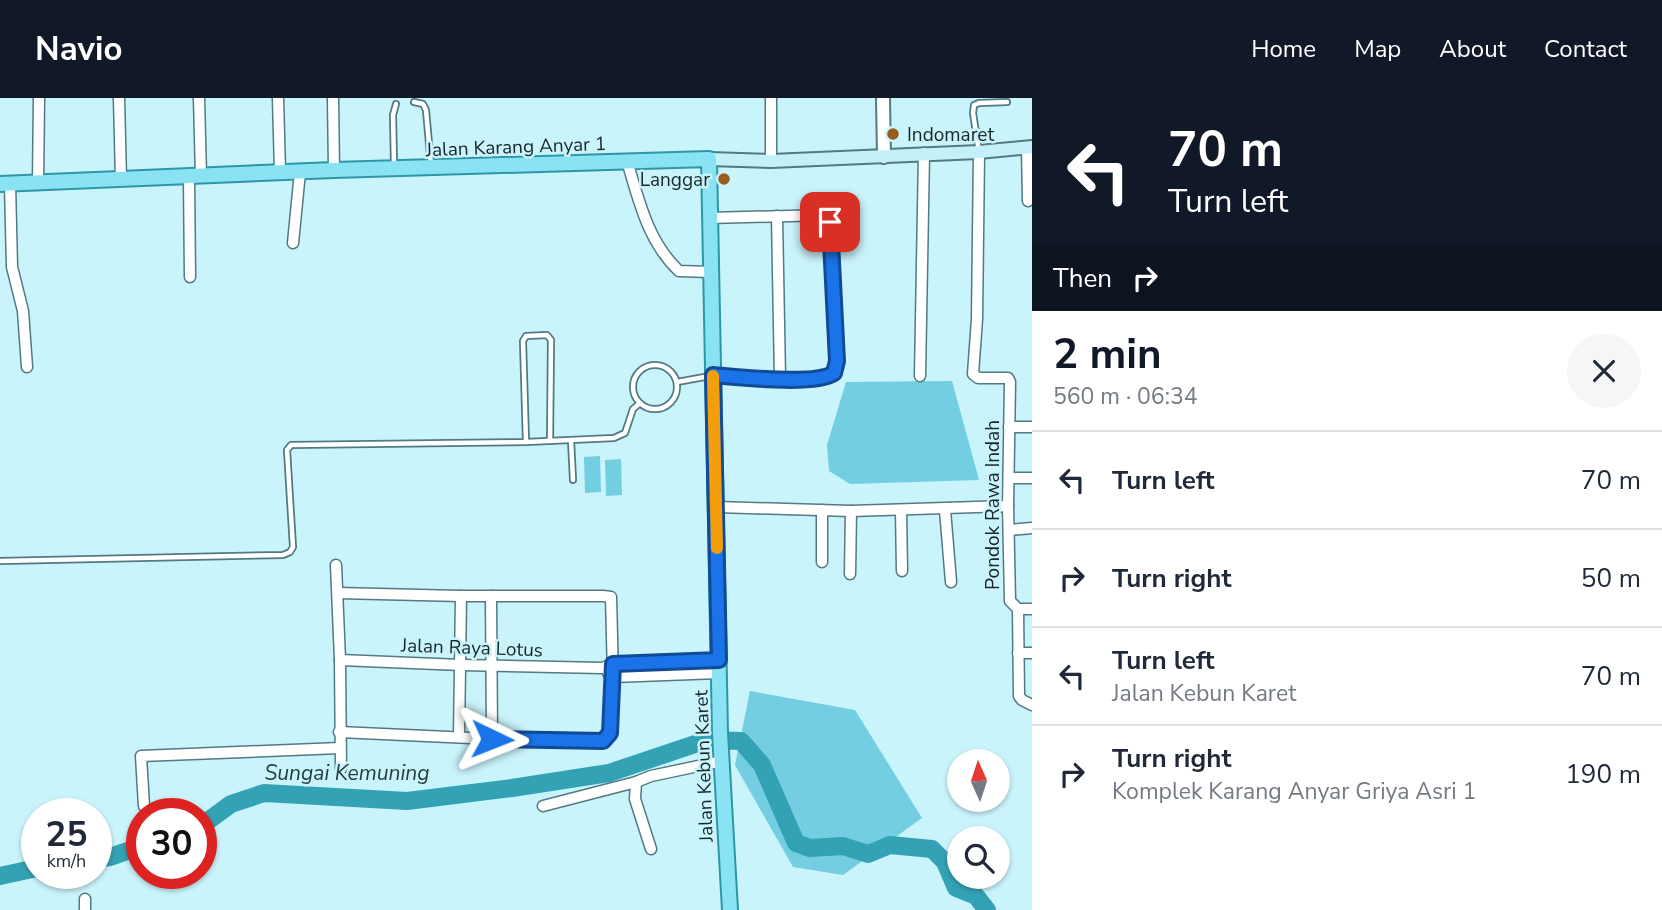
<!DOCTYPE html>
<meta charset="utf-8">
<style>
body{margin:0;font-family:"Nunito Sans",sans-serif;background:#f6f6f7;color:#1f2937;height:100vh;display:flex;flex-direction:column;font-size:26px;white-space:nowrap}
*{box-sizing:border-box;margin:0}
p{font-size:23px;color:#747a83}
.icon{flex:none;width:38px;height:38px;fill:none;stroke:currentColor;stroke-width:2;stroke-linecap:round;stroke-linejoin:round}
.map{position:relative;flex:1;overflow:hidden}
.sheet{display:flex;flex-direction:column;background:#fff;width:630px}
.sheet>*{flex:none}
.banner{background:#111827;color:#fff;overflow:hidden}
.needle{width:46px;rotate:357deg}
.tools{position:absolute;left:947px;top:651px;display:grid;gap:14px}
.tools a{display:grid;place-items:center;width:63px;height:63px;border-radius:50%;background:#fff;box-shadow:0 2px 5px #0004;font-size:35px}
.speed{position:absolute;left:21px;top:700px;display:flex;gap:14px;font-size:35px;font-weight:700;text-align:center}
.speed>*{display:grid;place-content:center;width:91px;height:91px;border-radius:50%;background:#fff;box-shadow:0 2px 5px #0004;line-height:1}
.speed small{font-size:18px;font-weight:400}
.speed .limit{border:10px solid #d22;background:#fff;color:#111}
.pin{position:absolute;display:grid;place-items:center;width:60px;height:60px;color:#fff;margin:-30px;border-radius:14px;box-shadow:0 4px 10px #0006}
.me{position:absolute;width:77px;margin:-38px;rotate:92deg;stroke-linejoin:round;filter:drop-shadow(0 0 5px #0008)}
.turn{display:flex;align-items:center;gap:24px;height:147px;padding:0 21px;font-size:32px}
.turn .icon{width:91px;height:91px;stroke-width:2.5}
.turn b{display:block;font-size:49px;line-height:60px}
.then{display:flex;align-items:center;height:66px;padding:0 21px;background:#0003;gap:14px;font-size:26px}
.round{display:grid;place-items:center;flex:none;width:74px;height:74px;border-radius:37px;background:#f6f6f7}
.overview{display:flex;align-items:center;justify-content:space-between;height:119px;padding:0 21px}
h1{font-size:42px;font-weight:700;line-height:52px;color:#111827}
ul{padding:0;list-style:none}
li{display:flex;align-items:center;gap:21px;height:98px;padding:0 21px;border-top:2px solid #e0e1e3}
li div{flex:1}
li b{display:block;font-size:26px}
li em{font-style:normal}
header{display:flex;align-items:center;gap:42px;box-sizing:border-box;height:98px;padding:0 35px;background:#111827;color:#fff}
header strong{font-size:33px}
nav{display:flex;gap:38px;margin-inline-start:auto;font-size:24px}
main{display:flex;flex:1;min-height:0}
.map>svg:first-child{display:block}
.green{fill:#72cee0}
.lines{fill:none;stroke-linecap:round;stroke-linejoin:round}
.river{stroke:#34a2b5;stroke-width:18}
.service-casing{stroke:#537981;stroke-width:8}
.minor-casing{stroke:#537981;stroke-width:13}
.tertiary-casing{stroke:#537981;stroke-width:16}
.secondary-casing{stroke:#537981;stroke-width:16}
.primary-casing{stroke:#2f96a7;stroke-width:18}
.service{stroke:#fff;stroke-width:4.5}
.minor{stroke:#fff;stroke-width:10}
.tertiary{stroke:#fff;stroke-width:12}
.secondary{stroke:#c4f1f9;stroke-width:12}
.primary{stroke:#8ae3f2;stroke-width:14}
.route-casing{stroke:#114b97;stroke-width:18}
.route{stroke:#1a73e8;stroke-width:12}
.slow{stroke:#f59e0b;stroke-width:12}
.poi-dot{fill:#985c1e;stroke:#caf4fc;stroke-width:2.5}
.labels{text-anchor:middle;stroke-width:5;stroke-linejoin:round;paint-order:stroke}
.poi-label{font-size:19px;fill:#17272a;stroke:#caf4fc;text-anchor:start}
.street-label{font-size:19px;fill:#17272a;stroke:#caf4fc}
.water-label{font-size:21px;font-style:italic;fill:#253d42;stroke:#caf4fc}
</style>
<header>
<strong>Navio</strong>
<nav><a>Home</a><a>Map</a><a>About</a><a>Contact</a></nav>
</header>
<main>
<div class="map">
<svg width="1032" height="812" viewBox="0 0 1032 812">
<rect width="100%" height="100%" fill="#caf4fc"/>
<g class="green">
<polygon points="952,283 979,382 850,386 829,373 827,347 846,284"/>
<polygon points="600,358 601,394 585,395 584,359"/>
<polygon points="621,361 622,397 606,398 605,362"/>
<polygon points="750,593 855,612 922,720 843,777 793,769 735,667"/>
</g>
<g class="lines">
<g class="river">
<polyline points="201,728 231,706 264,695 407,703 512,690 609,675 707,642 741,643 762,667 796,745 810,750 843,748 868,756 890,747 932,751 945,764 956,790 976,798 987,812"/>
<polyline points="96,761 110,759 142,748"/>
<polyline points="0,778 37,770"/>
</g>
<defs>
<g id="service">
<polyline points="414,4 423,6 426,12 431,68"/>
<polyline points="979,54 973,15 974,7 979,5 1007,4"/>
<polyline points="394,66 393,17 396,6"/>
<circle cx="655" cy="289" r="22"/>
<polyline points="677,284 710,278"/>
<polyline points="571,342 573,382"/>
<polyline points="526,344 523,243 526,238 547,237 551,242 550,343"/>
<polyline points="0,463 283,457 290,454 293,449 287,352 291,347 526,344 614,340 625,335 633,311 640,305"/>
</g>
<g id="minor">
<polyline points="119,0 121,82"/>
<polyline points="199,0 201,79"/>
<polyline points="278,0 280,74"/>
<polyline points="333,0 334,72"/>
<polyline points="1027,50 1028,103"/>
<polyline points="979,54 977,221 973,276 978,280 1008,280 1010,284 1008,408 1010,503 1018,511 1019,598 1022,602 1032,607"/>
<path d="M627 63C639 103 648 144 679 173L710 174"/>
<polyline points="771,63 771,0"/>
<polyline points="189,79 190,179"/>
<polyline points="38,85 39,0"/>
<polyline points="10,86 12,169 23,213 27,269"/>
<polyline points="777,118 780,281"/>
<path d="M709 120 825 117 829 120 837 263 834 275C815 288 738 279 713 277"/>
<polyline points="293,145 300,74"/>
<polyline points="920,278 924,55"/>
<polyline points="1009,329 1032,329"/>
<polyline points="1009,380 1032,380"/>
<polyline points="717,409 851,413 1008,408"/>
<polyline points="901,412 902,473"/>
<polyline points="945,412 951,484"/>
<polyline points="1009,432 1032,430"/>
<polyline points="822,464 822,412"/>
<polyline points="336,467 340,562 341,671"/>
<polyline points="850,476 851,413"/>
<polyline points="338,495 461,498 603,498 611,499 613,579 610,635 603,643 492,641 339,634"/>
<polyline points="491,498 492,641"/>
<polyline points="1018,511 1032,511"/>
<polyline points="1018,555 1032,555"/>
<polyline points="340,562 461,567 602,570 613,566 719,562"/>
<polyline points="608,575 613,579 719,575"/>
<polyline points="459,639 461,498"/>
<polyline points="144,708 141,658 340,650"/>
<polyline points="543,708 636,684"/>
<polyline points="651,751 635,701 636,684 651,678 722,663"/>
<polyline points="85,801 85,812"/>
</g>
<polyline id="tertiary" points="883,0 884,59"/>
<polyline id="secondary" points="709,61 771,63 979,54 1032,49"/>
<polyline id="primary" points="0,86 334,72 709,61 720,635 730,812"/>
</defs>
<use href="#service" class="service-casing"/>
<use href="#minor" class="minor-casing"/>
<use href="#tertiary" class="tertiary-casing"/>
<use href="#secondary" class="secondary-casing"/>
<use href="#primary" class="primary-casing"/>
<use href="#service" class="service"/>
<use href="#minor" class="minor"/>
<use href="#tertiary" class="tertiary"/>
<use href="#secondary" class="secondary"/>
<use href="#primary" class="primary"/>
</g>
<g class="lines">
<defs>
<path id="route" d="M492 641 603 643 610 635 613 566 719 562 713 277C738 279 816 288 834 275L837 263 830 124"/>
</defs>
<use href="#route" class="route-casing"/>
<use href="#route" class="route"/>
<polyline class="slow" points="713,278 717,450"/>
</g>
<g class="poi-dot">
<circle cx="893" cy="36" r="7"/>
<circle cx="724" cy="81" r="7"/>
</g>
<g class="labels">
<g class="poi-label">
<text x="907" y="43">Indomaret</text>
<text x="710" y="88" text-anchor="end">Langgar</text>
</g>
<g class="street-label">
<text transform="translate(516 48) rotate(-2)" y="7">Jalan Karang Anyar 1</text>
<text transform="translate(992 407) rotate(-90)" y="7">Pondok Rawa Indah</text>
<text transform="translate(472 549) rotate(2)" y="7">Jalan Raya Lotus</text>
<text transform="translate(703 668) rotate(-92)" y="7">Jalan Kebun Karet</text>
</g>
<g class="water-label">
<text x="347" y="682">Sungai Kemuning</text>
</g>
</g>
</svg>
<div class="tools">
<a><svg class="needle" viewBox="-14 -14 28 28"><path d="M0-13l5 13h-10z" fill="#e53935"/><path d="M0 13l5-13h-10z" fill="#747a83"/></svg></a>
<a><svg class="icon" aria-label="search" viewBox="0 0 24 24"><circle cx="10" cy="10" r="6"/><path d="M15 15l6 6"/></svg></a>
</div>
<div class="speed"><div>25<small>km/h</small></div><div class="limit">30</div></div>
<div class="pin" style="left:830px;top:124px;background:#d93025"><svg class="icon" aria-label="arrive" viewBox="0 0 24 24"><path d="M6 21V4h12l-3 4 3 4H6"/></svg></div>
<svg class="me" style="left:492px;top:641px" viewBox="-20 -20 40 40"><path d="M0-17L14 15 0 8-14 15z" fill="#1a73e8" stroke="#fff" stroke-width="4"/></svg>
</div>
<section class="sheet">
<div class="banner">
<div class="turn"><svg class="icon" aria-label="left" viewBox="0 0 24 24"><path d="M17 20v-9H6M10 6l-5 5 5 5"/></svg><div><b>70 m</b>Turn left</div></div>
<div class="then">Then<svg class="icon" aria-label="right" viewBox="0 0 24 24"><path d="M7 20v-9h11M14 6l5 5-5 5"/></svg></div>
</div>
<div class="overview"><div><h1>2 min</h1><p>560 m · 06:34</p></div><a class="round"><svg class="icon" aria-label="close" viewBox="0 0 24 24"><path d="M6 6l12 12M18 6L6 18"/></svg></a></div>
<ul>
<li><svg class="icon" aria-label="left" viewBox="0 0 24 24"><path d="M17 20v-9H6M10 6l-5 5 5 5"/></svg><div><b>Turn left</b></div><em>70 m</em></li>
<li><svg class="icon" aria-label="right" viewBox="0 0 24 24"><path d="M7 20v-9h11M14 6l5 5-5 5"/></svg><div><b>Turn right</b></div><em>50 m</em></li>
<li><svg class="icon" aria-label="left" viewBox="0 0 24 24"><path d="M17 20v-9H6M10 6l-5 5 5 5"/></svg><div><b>Turn left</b><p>Jalan Kebun Karet</p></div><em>70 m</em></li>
<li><svg class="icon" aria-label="right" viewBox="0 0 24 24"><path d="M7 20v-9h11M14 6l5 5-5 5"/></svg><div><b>Turn right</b><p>Komplek Karang Anyar Griya Asri 1</p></div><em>190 m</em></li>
</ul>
</section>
</main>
